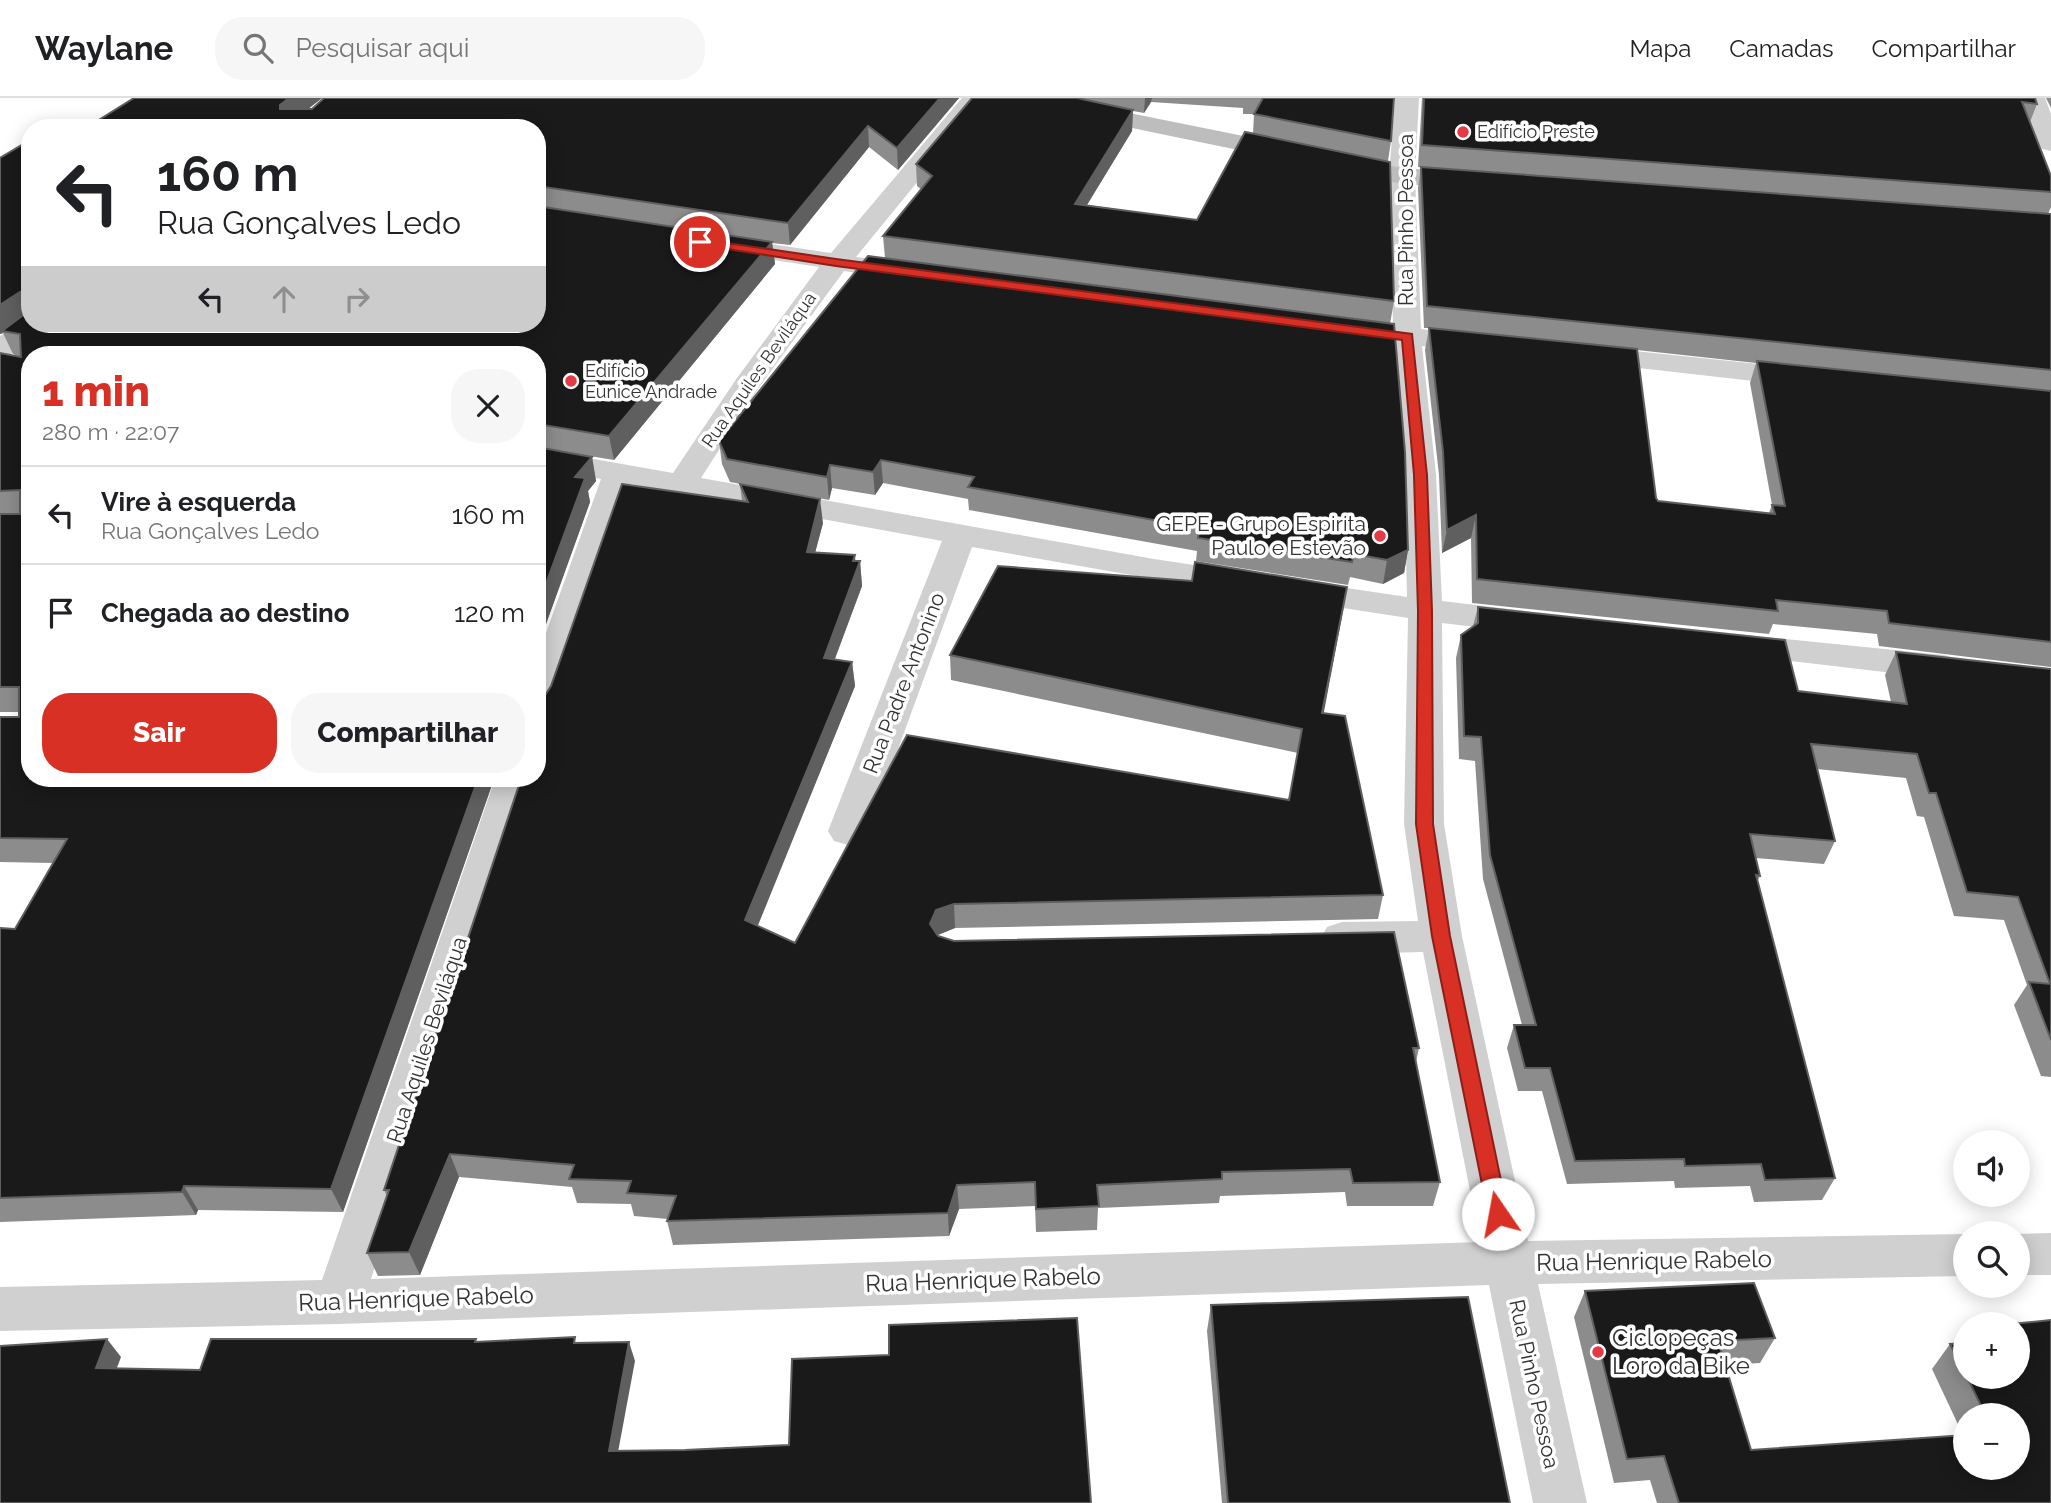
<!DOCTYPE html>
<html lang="pt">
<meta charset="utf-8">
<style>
body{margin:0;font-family:Raleway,sans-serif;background:#f6f6f6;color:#202124;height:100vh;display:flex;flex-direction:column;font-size:26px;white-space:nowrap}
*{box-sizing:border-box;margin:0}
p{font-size:23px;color:#757577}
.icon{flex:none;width:38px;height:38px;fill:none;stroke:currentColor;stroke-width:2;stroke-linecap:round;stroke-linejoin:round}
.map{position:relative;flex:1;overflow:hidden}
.side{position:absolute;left:21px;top:248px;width:525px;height:441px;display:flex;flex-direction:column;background:#fff;border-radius:28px;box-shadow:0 4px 18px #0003}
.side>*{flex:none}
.guide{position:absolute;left:21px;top:21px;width:525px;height:214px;border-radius:28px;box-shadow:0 4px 18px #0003;background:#fff;color:#202124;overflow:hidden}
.controls{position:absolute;left:1953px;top:1032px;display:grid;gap:14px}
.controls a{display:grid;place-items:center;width:77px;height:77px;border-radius:50%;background:#fff;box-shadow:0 4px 18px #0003;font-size:35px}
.pin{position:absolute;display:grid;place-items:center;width:60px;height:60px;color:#fff;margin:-30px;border:4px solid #fff;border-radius:50%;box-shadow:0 2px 7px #0007}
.me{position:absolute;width:77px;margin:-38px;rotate:348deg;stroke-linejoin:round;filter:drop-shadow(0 0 5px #0008)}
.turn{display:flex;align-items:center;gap:24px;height:147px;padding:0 21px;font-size:32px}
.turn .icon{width:91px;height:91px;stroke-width:2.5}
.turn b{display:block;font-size:49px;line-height:60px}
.lanes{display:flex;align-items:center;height:66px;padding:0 21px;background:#0003;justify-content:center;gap:35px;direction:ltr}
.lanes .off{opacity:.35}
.round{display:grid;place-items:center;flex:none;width:74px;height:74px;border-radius:28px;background:#f6f6f6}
.overview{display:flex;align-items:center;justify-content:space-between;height:119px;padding:0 21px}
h1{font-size:42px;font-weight:800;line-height:52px;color:#d93025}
.cta{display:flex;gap:14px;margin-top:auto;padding:14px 21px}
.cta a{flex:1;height:80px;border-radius:28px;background:#d93025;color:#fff;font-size:28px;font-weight:800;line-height:80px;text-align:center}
.cta a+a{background:#f6f6f6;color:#202124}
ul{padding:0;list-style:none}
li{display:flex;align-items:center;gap:21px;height:98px;padding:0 21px;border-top:2px solid #e0e0e0}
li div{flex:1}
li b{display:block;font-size:26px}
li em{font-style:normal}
header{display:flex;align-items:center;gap:42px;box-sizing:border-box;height:98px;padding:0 35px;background:#fff;border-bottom:2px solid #e0e0e0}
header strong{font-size:33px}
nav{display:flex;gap:38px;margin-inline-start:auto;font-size:24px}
.search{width:490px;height:63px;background:#f6f6f6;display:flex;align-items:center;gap:18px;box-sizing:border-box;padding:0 24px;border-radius:28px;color:#757577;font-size:26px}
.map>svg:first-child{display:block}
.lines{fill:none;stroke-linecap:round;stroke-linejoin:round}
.street{fill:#d0d0d0;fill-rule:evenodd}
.secondary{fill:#bdbdbd;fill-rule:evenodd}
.wall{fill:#8c8c8c;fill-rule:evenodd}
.shaded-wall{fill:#5f5f5f}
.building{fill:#1a1a1a;stroke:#5f5f5f;stroke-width:2}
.route{fill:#d93025;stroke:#8d1f18;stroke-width:2}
.poi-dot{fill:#e63946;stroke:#fff;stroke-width:2.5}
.labels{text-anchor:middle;stroke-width:7;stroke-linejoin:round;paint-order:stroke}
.far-poi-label{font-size:18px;fill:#333;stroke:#fff;text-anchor:start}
.far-street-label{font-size:18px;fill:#333;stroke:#fff}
.street-label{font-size:21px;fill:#333;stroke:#fff}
.poi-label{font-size:21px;fill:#333;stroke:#fff;text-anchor:end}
.near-street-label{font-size:24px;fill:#333;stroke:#fff}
.near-poi-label{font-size:24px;fill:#333;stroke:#fff;text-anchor:start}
</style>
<header>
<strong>Waylane</strong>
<div class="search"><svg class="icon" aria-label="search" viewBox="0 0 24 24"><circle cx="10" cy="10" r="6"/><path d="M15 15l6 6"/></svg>Pesquisar aqui</div>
<nav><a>Mapa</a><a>Camadas</a><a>Compartilhar</a></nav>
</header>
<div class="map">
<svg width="2051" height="1405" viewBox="0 0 2051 1405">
<rect width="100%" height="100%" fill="#fff"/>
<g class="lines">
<g class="street">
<polygon points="962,0 986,0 856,159 923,169 927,175 923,181 913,183 844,173 760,288 701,380 1154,461 1407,499 1404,377 1393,244 1334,236 1330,230 1334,224 1344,222 1393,227 1389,78 1395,0 1419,0 1415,78 1421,231 1489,240 1493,246 1489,252 1479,255 1422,248 1436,377 1442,503 1526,513 1538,516 1543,524 1538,532 1526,535 1442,525 1444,726 1462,838 1528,1143 1965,1136 1965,1178 1538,1186 1587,1405 1533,1405 1489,1187 339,1226 0,1233 0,1189 322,1182 495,681 533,681 371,1181 1480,1144 1423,854 1342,856 1327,851 1321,840 1327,829 1342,824 1418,823 1404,726 1408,520 1154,481 972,449 868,733 862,743 848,747 834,743 828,733 942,443 631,386 555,612 550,621 537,624 537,560 601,381 537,369 537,351 673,375 737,280 819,169 714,153 710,147 714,141 723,139 831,155"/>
<polygon points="2021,0 2045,0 2051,16 2051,53 2042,51 2039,46"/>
<polygon points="30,219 30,226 49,226 10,257 0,260 0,238"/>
<polygon points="1587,248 1806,271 1816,274 1821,280 1816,286 1806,289 1577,263 1573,257 1577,251"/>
<polygon points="1735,536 1944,557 1957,561 1962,569 1957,577 1944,581 1723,555 1717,547 1723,539"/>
<polygon points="2051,1135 2051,1177 2018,1177 2018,1136 2015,1136"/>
</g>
<polygon class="secondary" points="1009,0 1055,0 1402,70 1473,75 1482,78 1486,83 1482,88 1473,91 1402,86 1021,7 1013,5"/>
</g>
<g class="wall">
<polygon points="134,0 322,0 308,11 312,11 324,0 959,0 898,72 869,49 790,147 772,145 775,166 614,362 559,353 592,359 596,383 588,393 590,404 537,551 537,257 30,257 30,681 494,681 343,1114 198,1112 196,1117 0,1124 0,830 15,831 53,765 0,764 0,619 19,619 19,614 0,614 0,255 21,259 13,256 3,235 0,236 0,60 30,42 30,226 537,226 537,30"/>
<path d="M972 0H1394L1391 43 1388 63 1394 203 1390 226 1408 452 1404 475 1383 486 1350 479 1348 487 1196 463 1197 453 969 412 968 401 883 385 875 397 832 390 829 402 730 384 722 366 719 343 885 160 883 138 921 91 917 88 916 66ZM1151 4 1243 10V16H1254L1253 36 1197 122 1087 107 1132 33 1133 13 1144 15Z"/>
<path d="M1422 0H2035L2037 6 2030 24 2051 78V109L2048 116H2051V569L1879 548 1877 536 1773 526 1769 536 1472 505 1471 440 1442 455 1439 377 1425 252 1429 230H1424L1418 90 1421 69 1731 92 1418 69ZM1637 252 1756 265 1750 285 1772 407 1769 415 1658 403 1656 400Z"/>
<polygon points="2046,0 2051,0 2051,10"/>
<polygon points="740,386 823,425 815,454 860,463 862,488 835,561 852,564 855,588 757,828 795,845 1289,702 1298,655 951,582 950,557 1192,483 1347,489 1323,616 1383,797 1378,821 955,830 937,837 954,843 1419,950 1416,964 1440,1084 1433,1108 1347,1108 1345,1094 1220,1098 1219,1105 1098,1110 1097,1132 1036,1134 1035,1108 959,1111 949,1138 673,1147 667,1123 668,1121 634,1118 631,1106 577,1105 572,1089 459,1079 420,1177 378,1178 367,1155 387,1098 384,1092 537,681 544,599 742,403"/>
<polygon points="1478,509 1798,593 1891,604 1885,577 1896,554 2051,571 2051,979 2041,978 2014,907 2027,887 2004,822 1954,818 1924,719 1917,718 1906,680 1817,671 1835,743 1824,766 1756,760 1760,778 1757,784 1835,1080 1822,1102 1754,1104 1750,1088 1675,1090 1674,1083 1567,1086 1542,993 1518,993 1507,950 1514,927 1522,927 1483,781 1475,663 1459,661 1456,560 1461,537 1473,528"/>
<path d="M1585 1193 1775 1240 1760 1265 1726 1267 1751 1352 1963 1337 1932 1271 1950 1246 1965 1245V1279H2018L2051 1222V1405H1657L1650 1382 1614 1385 1574 1219ZM1965 1318H2018L1965 1370Z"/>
<polygon points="1211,1207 1510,1405 1222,1405 1207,1233"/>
</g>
<g class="shaded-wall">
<polygon points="289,0 322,0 286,28 280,11 280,7"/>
<polygon points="940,0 959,0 898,72 897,50"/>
<polygon points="1145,0 1152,0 1151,4 1144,15"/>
<polygon points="1133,12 1132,33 1074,128 1075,106"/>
<polygon points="868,28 869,49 790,147 788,125"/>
<polygon points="772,144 775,166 614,362 609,338"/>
<polygon points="20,194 30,217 2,233 3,235 0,236 0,207"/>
<polygon points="592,359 596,383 588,393 590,404 537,551 537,510 575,379"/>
<polygon points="881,362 883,385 875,397 873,374"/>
<polygon points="830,367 832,390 829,402 827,379"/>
<polygon points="820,401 823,425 809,478 807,454"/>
<polygon points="1476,417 1471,440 1442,455 1447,432"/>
<polygon points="1408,452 1404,475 1383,486 1387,462"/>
<polygon points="855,457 856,474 860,463 862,488 826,584 824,560"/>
<polygon points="1347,489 1343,513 1319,640 1322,615"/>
<polygon points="852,564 855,588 750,847 745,822"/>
<polygon points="478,681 494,681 343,1114 331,1091"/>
<polygon points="954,806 955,830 938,837 930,826 936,812"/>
<polygon points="450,1056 459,1079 420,1177 409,1154"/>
<polygon points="957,1087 959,1111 949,1138 948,1115"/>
<polygon points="184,1088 198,1112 196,1117 182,1094"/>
<polygon points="107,1241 121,1259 110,1288 96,1270"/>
<polygon points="629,1244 635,1263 615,1370 609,1353"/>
</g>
<g class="building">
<polygon points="134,0 289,0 280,7 280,11 312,11 324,0 940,0 897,50 868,28 788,125 537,88 537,30 86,30"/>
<polygon points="972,0 1077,0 1133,12 1075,106 1197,122 1245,34 1390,64 1394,203 883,138 932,78 916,66"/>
<polygon points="1263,0 1394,0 1391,43 1254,16"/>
<polygon points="1424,0 2035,0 2037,6 2022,4 2051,78 2051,94 1422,47"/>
<polygon points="30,42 30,200 23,200 20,194 0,207 0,60"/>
<polygon points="1421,69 2051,116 2051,272 1427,208"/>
<polygon points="537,108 772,144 609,338 537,326 537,257 30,257 30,681 478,681 331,1091 184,1088 182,1094 0,1100 0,830 15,831 67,741 0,740 0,619 19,619 19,589 0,589 0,416 20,416 20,392 0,393 0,255 21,259 20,236 2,233 30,212 30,226 537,226"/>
<polygon points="868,158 1394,226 1405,354 1408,452 1387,462 1354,456 1352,464 1198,440 1199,430 968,389 974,379 881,362 873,374 830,367 827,379 727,361 719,343"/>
<polygon points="1429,230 1637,251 1656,400 1658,403 1775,416 1772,407 1785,408 1757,263 2051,293 2051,544 1889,525 1887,513 1776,502 1778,513 1477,481 1476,417 1447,432 1443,354"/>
<polygon points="537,349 592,359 575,379 585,380 537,510"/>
<polygon points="622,386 748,404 740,386 820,401 807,454 855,457 853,463 860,463 824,560 852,564 745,822 795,845 907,637 1289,702 1302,631 950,557 998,468 1192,483 1195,464 1347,489 1322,615 1345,618 1383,797 954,806 936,812 930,826 938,838 954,843 1394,834 1419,950 1413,950 1440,1084 1353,1085 1350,1071 1222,1074 1222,1081 1097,1087 1099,1108 1036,1111 1035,1084 957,1087 948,1115 667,1123 676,1098 627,1095 631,1083 569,1081 574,1067 450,1056 409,1154 367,1155 389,1092 384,1092 521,681 537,681 537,600 544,599 551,588"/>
<polygon points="1478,509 1785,542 1798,593 1907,606 1896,554 2051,571 2051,942 2029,884 2050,886 2018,799 1967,794 1936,695 1929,695 1917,656 1811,646 1835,743 1750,736 1760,778 1756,777 1835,1080 1765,1082 1761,1066 1685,1068 1684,1061 1575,1063 1550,970 1525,970 1514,927 1536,927 1490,757 1481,639 1464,638 1461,537 1478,525"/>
<polygon points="1754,1185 1775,1240 1718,1243 1751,1352 1965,1337 1965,1370 2018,1370 2018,1318 1986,1318 1967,1279 2018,1279 2018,1227 2001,1227 2051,1222 2051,1405 1679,1405 1664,1358 1627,1361 1585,1193"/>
<polygon points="1468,1199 1510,1405 1228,1405 1211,1207"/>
<polygon points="1077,1220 1091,1405 0,1405 0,1248 107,1241 96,1270 200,1272 211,1241 476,1241 475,1244 575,1239 574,1245 629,1244 609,1353 685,1352 789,1347 792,1261 889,1257 889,1227"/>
<polygon points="1965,1245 1965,1275 1950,1246"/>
</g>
<polygon class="route" points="700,141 836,161 1412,236 1427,377 1432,513 1433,726 1450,838 1508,1116 1505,1122 1498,1124 1491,1122 1488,1116 1432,838 1416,726 1418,513 1414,377 1402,242 836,168 696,146 695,144"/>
<g class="poi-dot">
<circle cx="1463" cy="34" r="7"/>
<circle cx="571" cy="283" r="7"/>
<circle cx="1380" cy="438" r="7"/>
<circle cx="1598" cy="1254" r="7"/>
</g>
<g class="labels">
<g class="far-poi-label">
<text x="1477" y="40">Edifício Preste</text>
<text x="585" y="279">Edifício<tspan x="585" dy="21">Eunice Andrade</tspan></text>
</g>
<g class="far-street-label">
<text transform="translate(759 272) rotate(-55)" y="6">Rua Aquiles Beviláqua</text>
</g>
<g class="street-label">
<text transform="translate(1406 122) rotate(-90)" y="7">Rua Pinho Pessoa</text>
<text transform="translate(904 585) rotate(-69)" y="7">Rua Padre Antonino</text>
<text transform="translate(427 942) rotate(-72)" y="7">Rua Aquiles Beviláqua</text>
<text transform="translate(1534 1286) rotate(78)" y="7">Rua Pinho Pessoa</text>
</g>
<g class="poi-label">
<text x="1366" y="433">GEPE - Grupo Espirita<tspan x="1366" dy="24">Paulo e Estevão</tspan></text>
</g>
<g class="near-street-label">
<text transform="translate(1654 1163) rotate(-1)" y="8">Rua Henrique Rabelo</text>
<text transform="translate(983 1182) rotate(-2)" y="8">Rua Henrique Rabelo</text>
<text transform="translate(416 1201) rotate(-2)" y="8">Rua Henrique Rabelo</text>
</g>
<g class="near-poi-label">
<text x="1612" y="1248">Ciclopeças<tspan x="1612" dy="28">Loro da Bike</tspan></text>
</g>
</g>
</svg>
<div class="controls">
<a><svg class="icon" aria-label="sound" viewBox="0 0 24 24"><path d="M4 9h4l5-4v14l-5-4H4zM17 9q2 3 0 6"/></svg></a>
<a><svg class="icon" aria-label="search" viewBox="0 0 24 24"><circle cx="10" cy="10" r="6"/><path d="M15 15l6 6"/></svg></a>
<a>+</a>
<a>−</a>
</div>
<div class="pin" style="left:700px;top:144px;background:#d93025"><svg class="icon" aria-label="arrive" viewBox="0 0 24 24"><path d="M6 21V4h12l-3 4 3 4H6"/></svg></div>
<svg class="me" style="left:1498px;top:1116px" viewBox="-20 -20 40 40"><circle r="19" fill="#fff"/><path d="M0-13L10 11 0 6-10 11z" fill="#d93025"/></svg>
<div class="guide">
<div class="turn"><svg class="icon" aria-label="left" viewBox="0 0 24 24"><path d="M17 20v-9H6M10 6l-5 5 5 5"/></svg><div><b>160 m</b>Rua Gonçalves Ledo</div></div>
<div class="lanes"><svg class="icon" aria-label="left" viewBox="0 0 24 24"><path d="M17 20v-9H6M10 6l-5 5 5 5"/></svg><svg class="icon off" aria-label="ahead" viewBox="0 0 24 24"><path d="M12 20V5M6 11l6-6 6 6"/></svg><svg class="icon off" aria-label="right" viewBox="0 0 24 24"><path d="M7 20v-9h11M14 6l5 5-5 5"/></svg></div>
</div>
<section class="side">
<div class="overview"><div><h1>1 min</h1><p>280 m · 22:07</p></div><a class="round"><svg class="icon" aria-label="close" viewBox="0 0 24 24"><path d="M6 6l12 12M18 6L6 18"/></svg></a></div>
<ul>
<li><svg class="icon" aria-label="left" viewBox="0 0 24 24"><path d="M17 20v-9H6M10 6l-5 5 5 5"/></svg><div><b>Vire à esquerda</b><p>Rua Gonçalves Ledo</p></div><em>160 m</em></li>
<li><svg class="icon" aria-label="arrive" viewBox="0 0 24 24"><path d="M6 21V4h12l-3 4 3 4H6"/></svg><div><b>Chegada ao destino</b></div><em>120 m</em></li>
</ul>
<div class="cta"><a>Sair</a><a>Compartilhar</a></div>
</section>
</div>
